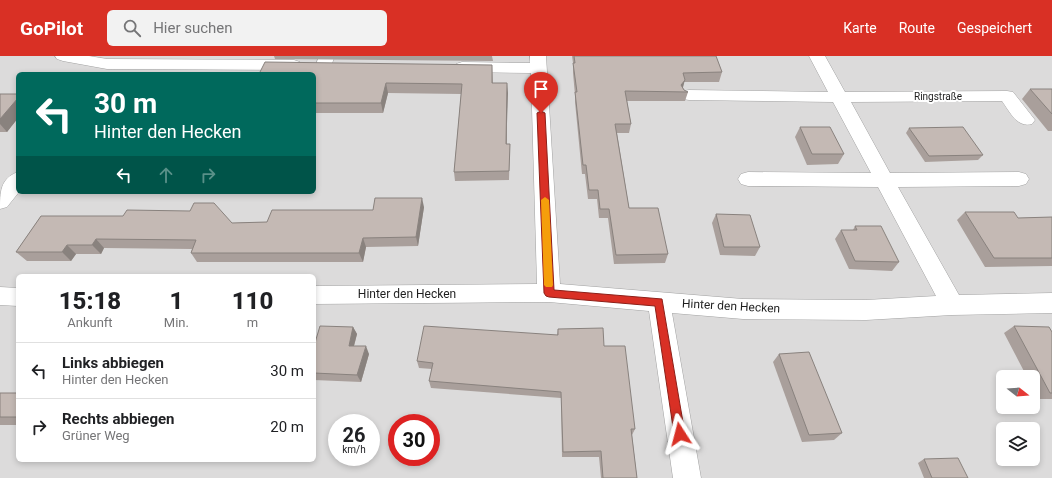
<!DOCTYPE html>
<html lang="de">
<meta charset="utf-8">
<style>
body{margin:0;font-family:Roboto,sans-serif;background:#f2f2f2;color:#202124;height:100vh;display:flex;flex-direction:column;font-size:15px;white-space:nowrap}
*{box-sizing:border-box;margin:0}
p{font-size:13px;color:#757577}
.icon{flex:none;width:22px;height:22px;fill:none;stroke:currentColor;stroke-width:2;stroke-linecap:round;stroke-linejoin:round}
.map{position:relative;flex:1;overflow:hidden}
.sheet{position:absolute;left:16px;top:218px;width:300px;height:188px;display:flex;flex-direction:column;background:#fff;border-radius:6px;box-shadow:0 2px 6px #0003}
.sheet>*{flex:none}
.hud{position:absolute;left:16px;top:16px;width:300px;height:122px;border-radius:6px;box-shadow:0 2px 6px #0003;background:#00695c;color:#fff;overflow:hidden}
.needle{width:26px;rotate:107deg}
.fabs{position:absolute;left:996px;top:314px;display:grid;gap:8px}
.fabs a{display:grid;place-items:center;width:44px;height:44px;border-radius:6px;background:#fff;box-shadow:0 2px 6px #0003;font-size:20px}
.speed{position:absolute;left:328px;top:358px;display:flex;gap:8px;font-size:20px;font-weight:700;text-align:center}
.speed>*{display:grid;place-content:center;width:52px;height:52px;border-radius:50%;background:#fff;box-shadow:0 2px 6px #0003;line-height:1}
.speed small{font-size:10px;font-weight:400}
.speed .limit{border:6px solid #d22;background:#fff;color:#111}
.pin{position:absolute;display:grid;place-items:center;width:34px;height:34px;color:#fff;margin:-41px -17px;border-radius:50% 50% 50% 0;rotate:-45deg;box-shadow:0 0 4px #0007}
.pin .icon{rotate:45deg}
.me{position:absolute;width:44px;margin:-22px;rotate:351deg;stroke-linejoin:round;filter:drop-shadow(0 0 3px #0008)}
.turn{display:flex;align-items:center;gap:14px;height:84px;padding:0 12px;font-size:18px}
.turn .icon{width:52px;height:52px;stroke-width:2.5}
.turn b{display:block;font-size:28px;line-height:34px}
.lanes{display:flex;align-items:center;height:38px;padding:0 12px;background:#0003;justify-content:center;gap:20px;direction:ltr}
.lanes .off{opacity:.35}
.eta{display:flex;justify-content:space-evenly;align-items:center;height:68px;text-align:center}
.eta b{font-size:24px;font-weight:800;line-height:28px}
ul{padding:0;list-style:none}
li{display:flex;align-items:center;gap:12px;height:56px;padding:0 12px;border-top:1px solid #e0e0e0}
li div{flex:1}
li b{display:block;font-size:15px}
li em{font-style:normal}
header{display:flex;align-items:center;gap:24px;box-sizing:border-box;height:56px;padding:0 20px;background:#d93025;color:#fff}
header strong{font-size:19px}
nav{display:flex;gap:22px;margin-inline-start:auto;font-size:14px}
.search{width:280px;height:36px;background:#f2f2f2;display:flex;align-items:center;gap:10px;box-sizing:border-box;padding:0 14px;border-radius:6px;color:#757577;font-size:15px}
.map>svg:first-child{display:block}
.residential{fill:#dcdbdb;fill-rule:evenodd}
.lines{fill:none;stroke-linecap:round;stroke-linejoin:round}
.minor-casing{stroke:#a2a2a2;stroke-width:1}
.minor{fill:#fff;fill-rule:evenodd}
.wall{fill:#a99f9b}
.shaded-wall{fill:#89827e}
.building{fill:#c4b9b4;stroke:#89827e}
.route{fill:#d93025;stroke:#8d1f18}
.slow{fill:#f59e0b}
.labels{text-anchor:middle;stroke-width:4;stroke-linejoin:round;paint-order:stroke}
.far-street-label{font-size:10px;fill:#1e1e1e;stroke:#fff}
.street-label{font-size:12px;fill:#1e1e1e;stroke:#fff}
</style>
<header>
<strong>GoPilot</strong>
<div class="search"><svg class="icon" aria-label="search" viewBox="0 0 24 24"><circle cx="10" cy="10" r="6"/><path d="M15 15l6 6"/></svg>Hier suchen</div>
<nav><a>Karte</a><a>Route</a><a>Gespeichert</a></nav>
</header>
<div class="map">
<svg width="1052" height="422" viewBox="0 0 1052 422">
<rect width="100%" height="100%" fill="#efeae4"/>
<path class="residential" d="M0 0H1052V422H0ZM18 18H314V136H18ZM18 220H314V404H18ZM1003 321H1033V351H1003ZM337 367H371V401H337ZM397 367H431V401H397ZM1003 373H1033V403H1003Z"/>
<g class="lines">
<defs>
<g id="minor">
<polygon points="55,0 89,0 107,3 294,4 300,6 302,9 300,12 294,14 107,13 63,5 57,3"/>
<polygon points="319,0 335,0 330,12 324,14 318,12 316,9"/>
<path d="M530 0H546L560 228 743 243 866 244 936 240 878 131 748 130 741 128 738 123 741 118 748 116 871 117 833 46 689 44 683 43 680 39 683 35 689 34 828 36 809 0H825L845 36 1007 35 1013 36 1035 64 1032 68C1017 72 1010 56 1002 45L851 46 890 117 1019 116 1026 118 1029 123 1026 128 1019 130 898 131 959 239 1052 237V257L952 259 866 264 743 263 672 257 701 422H673L649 255 549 246 314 248V230L537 228 531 17 462 16 456 14 454 11 456 8 462 6 530 7Z"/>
<path d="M18 116 19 136 7 151 0 153C0 137 0 122 18 116Z"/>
<polygon points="0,231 18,232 18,250 0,249"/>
</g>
</defs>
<use href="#minor" class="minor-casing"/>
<use href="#minor" class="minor"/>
</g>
<g class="wall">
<polygon points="274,0 492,0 493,5 275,3"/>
<polygon points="572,0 716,0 722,16 719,26 684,26 683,32 684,34 688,36 685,45 627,45 631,68 629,77 617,77 629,152 668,198 665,207 614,208 608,162 599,162 597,143 588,143 585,118 582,118 575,46 575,39 573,17 573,7"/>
<polygon points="492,9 493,27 507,27 507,88 510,88 509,124 455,125 454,116 461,38 388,37 383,57 314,57 314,18"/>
<polygon points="1030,33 1052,33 1052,75 1048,75 1022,43"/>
<polygon points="0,38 18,38 18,62 7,76 0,76"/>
<polygon points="800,71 844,98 838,108 807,109 795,81"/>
<polygon points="909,72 983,99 978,104 925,106 906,77"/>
<polygon points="424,151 418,190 366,191 363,206 197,206 191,197 192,193 104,192 101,198 76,198 71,205 27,205 16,196 41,160 232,167 267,166 373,154"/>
<polygon points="965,156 1018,162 1052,161 1052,210 985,211 957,164"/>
<polygon points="716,158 760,191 755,200 720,199 712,167"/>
<polygon points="855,170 899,206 892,215 849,213 835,183 841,174 853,174"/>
<polygon points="1014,270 1052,276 1052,343 1039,343 1033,332 1033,321 1027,321 1004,277"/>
<polygon points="353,271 357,278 354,290 369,298 361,326 314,324 314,290"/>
<polygon points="558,273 604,290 635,373 632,379 637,422 601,422 599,401 562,401 561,342 431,332 429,325 432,313 419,312 417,305 557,279"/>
<polygon points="779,298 842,377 834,384 802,386 773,306"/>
<rect x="0" y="337" width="18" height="32"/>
<polygon points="924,403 968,422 924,422 918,407"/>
</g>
<g class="shaded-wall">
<polygon points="685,24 682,34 681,29"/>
<polygon points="386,27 388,37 383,57 381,47"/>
<polygon points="507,27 508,37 506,97 506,88"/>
<polygon points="18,42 18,62 7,76 0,68 0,63"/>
<polygon points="422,142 424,151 418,190 416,181"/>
<polygon points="363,182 366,191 363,206 359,197"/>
<polygon points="96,183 104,192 101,198 92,189"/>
<polygon points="67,189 76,198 71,205 62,196"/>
<polygon points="353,271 357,278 352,297 349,290"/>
<polygon points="366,290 369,298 361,326 357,319"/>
</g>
<g class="building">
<polygon points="574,0 716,0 722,16 683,17 685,24 681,29 684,34 688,36 625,35 631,68 615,68 629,152 658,152 668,198 616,199 609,153 600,153 598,134 589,134 586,109 583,109 575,36 577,36 573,7 575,7"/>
<polygon points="265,6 492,9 492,27 507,27 506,88 510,88 509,115 454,116 462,28 386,27 381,47 314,47 314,18 259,18"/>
<polygon points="1030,33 1052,33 1052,58"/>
<polygon points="0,38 18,38 18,42 0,63"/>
<polygon points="800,71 830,71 844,98 812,98"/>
<polygon points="963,71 983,99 929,100 909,72"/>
<polygon points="375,142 422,142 416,181 363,182 359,197 191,197 196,184 96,183 92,189 67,189 62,196 16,196 41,160 123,160 127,154 190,155 194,147 214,147 232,167 267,166 272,154 373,154"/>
<polygon points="965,156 1014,156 1018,162 1052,161 1052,202 994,202"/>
<polygon points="716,158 750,159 760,191 724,191"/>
<polygon points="855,170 881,170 899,206 855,205 841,174 857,174"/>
<polygon points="320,270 353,271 349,290 366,290 357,319 314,317 314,290"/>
<polygon points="424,270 558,279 558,273 603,272 604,290 625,290 635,373 631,373 637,422 603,422 601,395 563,396 561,336 429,325 433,307 417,305"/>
<polygon points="1014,270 1049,271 1052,276 1052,337 1050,337"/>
<polygon points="809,296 842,377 809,379 779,298"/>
<rect x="0" y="337" width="18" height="24"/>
<polygon points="958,402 968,422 932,422 924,403"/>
</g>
<polygon class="route" points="541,55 545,57 554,234 662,243 685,378 684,382 680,383 676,382 674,378 655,250 549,241 546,240 544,237 537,57"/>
<polygon class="slow" points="545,141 549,144 553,229 552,231 546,231 544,229 541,144"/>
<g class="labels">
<g class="far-street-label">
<text x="938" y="44">Ringstraße</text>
</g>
<g class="street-label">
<text x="407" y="242">Hinter den Hecken</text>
<text transform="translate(731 250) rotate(3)" y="4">Hinter den Hecken</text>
</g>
</g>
</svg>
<div class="fabs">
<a><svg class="needle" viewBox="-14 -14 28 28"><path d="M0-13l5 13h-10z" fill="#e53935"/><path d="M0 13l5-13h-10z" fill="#757577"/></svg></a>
<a><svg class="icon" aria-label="layers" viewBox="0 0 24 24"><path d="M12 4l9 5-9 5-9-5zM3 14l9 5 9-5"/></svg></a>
</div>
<div class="speed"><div>26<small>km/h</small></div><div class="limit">30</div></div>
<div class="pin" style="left:541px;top:57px;background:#d93025"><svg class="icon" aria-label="arrive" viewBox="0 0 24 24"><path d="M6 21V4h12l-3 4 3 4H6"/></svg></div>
<svg class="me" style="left:680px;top:378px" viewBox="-20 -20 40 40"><path d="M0-17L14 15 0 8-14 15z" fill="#d93025" stroke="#fff" stroke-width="4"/></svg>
<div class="hud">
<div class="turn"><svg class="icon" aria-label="left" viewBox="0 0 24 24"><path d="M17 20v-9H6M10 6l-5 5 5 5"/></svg><div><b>30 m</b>Hinter den Hecken</div></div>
<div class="lanes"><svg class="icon" aria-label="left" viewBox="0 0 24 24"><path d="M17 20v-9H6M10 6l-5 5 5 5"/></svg><svg class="icon off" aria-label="ahead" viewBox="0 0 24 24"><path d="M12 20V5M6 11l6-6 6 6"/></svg><svg class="icon off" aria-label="right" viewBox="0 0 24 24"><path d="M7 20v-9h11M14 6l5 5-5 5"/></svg></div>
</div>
<section class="sheet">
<div class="eta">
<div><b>15:18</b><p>Ankunft</p></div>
<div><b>1</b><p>Min.</p></div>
<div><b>110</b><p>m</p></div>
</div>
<ul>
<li><svg class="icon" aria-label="left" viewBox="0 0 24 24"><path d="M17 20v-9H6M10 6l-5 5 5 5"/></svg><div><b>Links abbiegen</b><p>Hinter den Hecken</p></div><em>30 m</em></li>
<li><svg class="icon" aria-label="right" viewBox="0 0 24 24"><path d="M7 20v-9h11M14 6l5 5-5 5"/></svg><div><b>Rechts abbiegen</b><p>Grüner Weg</p></div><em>20 m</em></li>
</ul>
</section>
</div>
